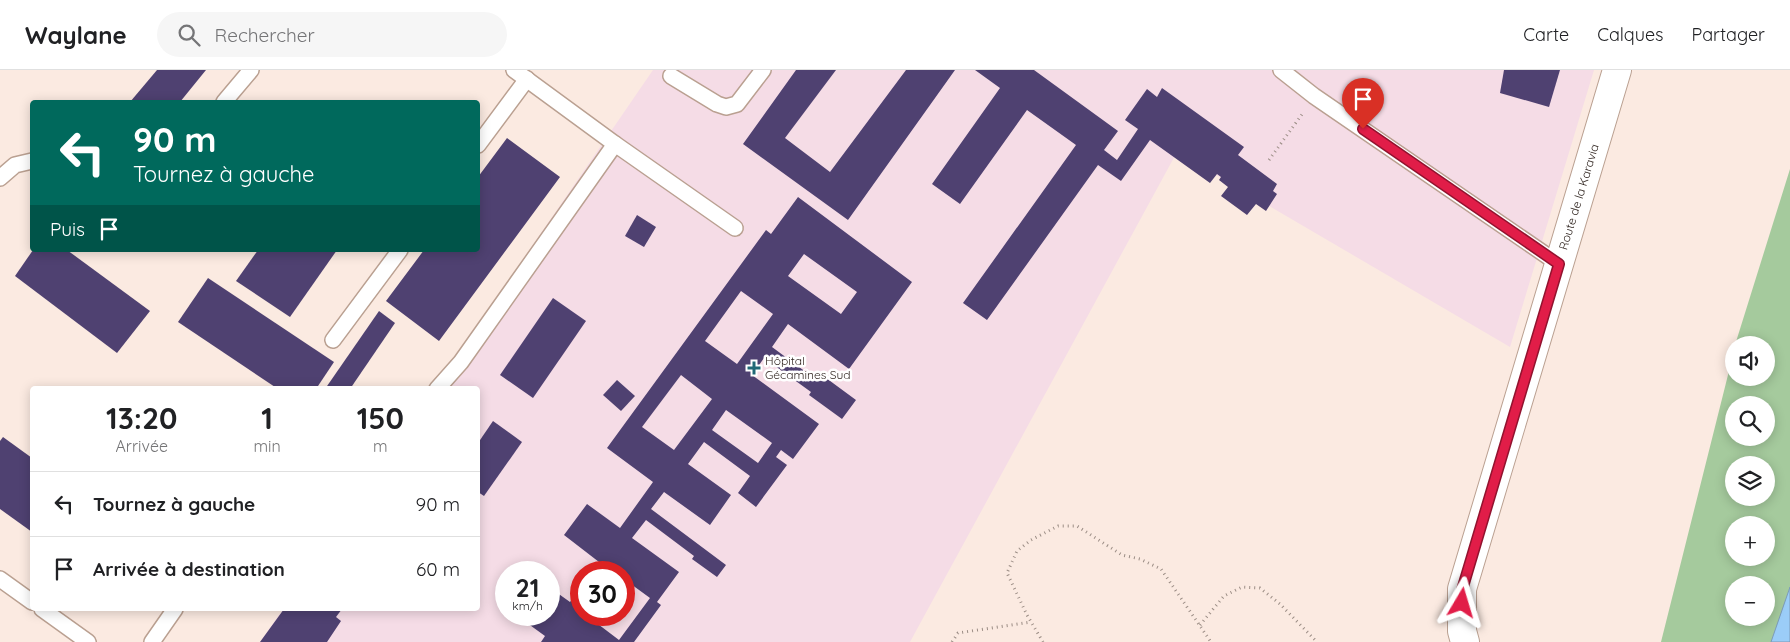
<!DOCTYPE html>
<html lang="fr">
<meta charset="utf-8">
<style>
body{margin:0;font-family:Quicksand,sans-serif;background:#f6f6f6;color:#202124;height:100vh;display:flex;flex-direction:column;font-size:19px;white-space:nowrap}
*{box-sizing:border-box;margin:0}
p{font-size:16px;color:#757577}
.icon{flex:none;width:28px;height:28px;fill:none;stroke:currentColor;stroke-width:2;stroke-linecap:round;stroke-linejoin:round}
.map{position:relative;flex:1;overflow:hidden}
.panel{position:absolute;left:30px;top:316px;width:450px;height:225px;display:flex;flex-direction:column;background:#fff;border-radius:5px;box-shadow:0 2px 12px #0003}
.panel>*{flex:none}
.hud{position:absolute;left:30px;top:30px;width:450px;height:152px;border-radius:5px;box-shadow:0 2px 12px #0003;background:#00695c;color:#fff;overflow:hidden}
.controls{position:absolute;left:1725px;top:266px;display:grid;gap:10px}
.controls a{display:grid;place-items:center;width:50px;height:50px;border-radius:50%;background:#fff;box-shadow:0 2px 12px #0003;font-size:25px}
.speed{position:absolute;left:495px;top:491px;display:flex;gap:10px;font-size:25px;font-weight:700;text-align:center}
.speed>*{display:grid;place-content:center;width:65px;height:65px;border-radius:50%;background:#fff;box-shadow:0 2px 12px #0003;line-height:1}
.speed small{font-size:12px;font-weight:400}
.speed .limit{border:8px solid #d22;background:#fff;color:#111}
.pin{position:absolute;display:grid;place-items:center;width:42px;height:42px;color:#fff;margin:-51px -21px;border-radius:50% 50% 50% 0;rotate:-45deg;box-shadow:0 0 5px #0007}
.pin .icon{rotate:45deg}
.me{position:absolute;width:55px;margin:-28px;rotate:7deg;stroke-linejoin:round;filter:drop-shadow(0 0 4px #0008)}
.turn{display:flex;align-items:center;gap:18px;height:105px;padding:0 20px;font-size:22px}
.turn .icon{width:65px;height:65px;stroke-width:2.5}
.turn b{display:block;font-size:35px;line-height:42px}
.then{display:flex;align-items:center;height:48px;padding:0 20px;background:#0003;gap:10px;font-size:19px}
.eta{display:flex;justify-content:space-evenly;align-items:center;height:85px;text-align:center}
.eta b{font-size:30px;font-weight:700;line-height:35px}
ul{padding:0;list-style:none}
li{display:flex;align-items:center;gap:15px;height:65px;padding:0 20px;border-top:1px solid #e0e0e0}
li div{flex:1}
li b{display:block;font-size:19px}
li em{font-style:normal}
header{display:flex;align-items:center;gap:30px;box-sizing:border-box;height:70px;padding:0 25px;background:#fff;border-bottom:1px solid #e0e0e0}
header strong{font-size:24px}
nav{display:flex;gap:28px;margin-inline-start:auto;font-size:18px}
.search{width:350px;height:45px;background:#f6f6f6;display:flex;align-items:center;gap:12px;box-sizing:border-box;padding:0 18px;border-radius:28px;color:#757577;font-size:19px}
.map>svg:first-child{display:block}
.medical{fill:#f5dce6;fill-rule:evenodd}
.green{fill:#a5ca9d;fill-rule:evenodd}
.water{fill:#9bcdf8;stroke:#7c9bb8}
.building{fill:#4f4171;fill-rule:evenodd}
.lines{fill:none;stroke-linecap:round;stroke-linejoin:round}
.lane-casing{stroke:#baa091;stroke-width:18}
.street-casing{stroke:#baa091;stroke-width:30}
.path{stroke:#9b8d85;stroke-width:3;stroke-dasharray:1 4;stroke-linecap:butt}
.lane{stroke:#fff;stroke-width:15}
.street{stroke:#fff;stroke-width:28}
.route-casing{stroke:#92132f;stroke-width:12}
.route{stroke:#e11d48;stroke-width:9}
.poi-dot{fill:#216976;stroke:#fff;stroke-width:2}
.labels{text-anchor:middle;stroke-width:5;stroke-linejoin:round;paint-order:stroke}
.street-label{font-size:12px;fill:#322722;stroke:#fff}
.poi-label{font-size:12px;fill:#322722;stroke:#fff;text-anchor:start}
</style>
<header>
<strong>Waylane</strong>
<div class="search"><svg class="icon" aria-label="search" viewBox="0 0 24 24"><circle cx="10" cy="10" r="6"/><path d="M15 15l6 6"/></svg>Rechercher</div>
<nav><a>Carte</a><a>Calques</a><a>Partager</a></nav>
</header>
<div class="map">
<svg width="1790" height="572" viewBox="0 0 1790 572">
<rect width="100%" height="100%" fill="#fbeae1"/>
<path class="medical" d="M653 0H1594L1510 277 1177 82 910 572H260L283 539H478V319H434ZM506 502H549V545H506ZM581 502H624V545H581Z"/>
<path class="green" d="M1790 99V572H1661L1734 281V308H1766V275H1735ZM1734 335H1766V368H1734ZM1734 395H1766V428H1734ZM1734 455H1766V488H1734ZM1734 515H1766V548H1734Z"/>
<polygon class="water" points="1790,517 1790,572 1771,572"/>
<g class="building">
<polygon points="157,0 206,0 180,32 130,32"/>
<polygon points="796,0 836,0 785,68 830,102 906,0 955,0 848,150 743,74"/>
<polygon points="975,0 1034,0 1118,61 1104,80 1117,90 1138,59 1125,50 1147,19 1157,27 1162,18 1244,77 1238,85 1277,114 1273,121 1277,124 1266,141 1256,134 1247,145 1221,126 1228,117 1219,110 1221,107 1217,104 1210,113 1150,70 1121,111 1098,95 987,250 963,233 1076,75 1027,40 960,134 932,114 1000,18"/>
<polygon points="1504,0 1560,0 1549,37 1500,23"/>
<polygon points="507,68 560,107 439,271 386,231 424,180 478,180 478,107"/>
<path d="M798 127 912 212 849 299 788 254 772 277 818 311 822 305 856 330 842 349 809 325 811 322 764 288 752 305 819 354 793 389 781 380 776 387 787 395 756 437 738 423 750 406 704 372 688 394 731 425 710 455 664 422 651 439 726 495 717 507 692 489 694 486 646 450 632 468 679 502 657 532 661 535 634 572H541L545 566 516 545H549V517L570 532 578 521 576 519 581 512V545H586L619 570 650 528 624 509V502H615L611 500 609 502H591L599 492 564 465 587 434 620 458 653 412 607 378 766 160 771 164ZM804 184 857 222 841 244 788 206ZM741 221 773 244 737 294 705 271ZM681 305 712 329 674 380 642 357ZM726 340 772 373 758 393 712 360Z"/>
<polygon points="637,145 656,157 644,177 625,166"/>
<polygon points="33,180 67,180 150,241 117,283 15,206"/>
<polygon points="258,180 337,180 290,247 236,211"/>
<polygon points="208,208 334,292 316,319 278,319 178,252"/>
<polygon points="553,228 586,251 533,328 500,305"/>
<polygon points="379,241 395,253 350,319 325,319"/>
<polygon points="617,310 635,326 621,341 603,325"/>
<polygon points="493,351 522,372 484,426 478,422 478,373"/>
<polygon points="3,367 32,388 32,462 0,439 0,371"/>
<polygon points="284,539 342,539 336,547 341,551 327,572 260,572"/>
</g>
<g class="lines">
<defs>
<g id="lane">
<polyline points="1281,0 1314,26 1559,194"/>
<polyline points="671,6 717,34 726,37 737,34 763,0"/>
<polyline points="224,32 251,0"/>
<polyline points="615,74 735,158"/>
<polyline points="478,75 527,9"/>
<polyline points="0,108 15,95 32,91"/>
<polyline points="333,270 400,180"/>
<polyline points="437,319 461,292 615,74 514,0"/>
<polyline points="0,509 32,532"/>
<polyline points="42,539 88,572"/>
<polyline points="152,572 175,539"/>
</g>
<polyline id="street" points="1465,572 1462,561 1462,519 1617,0"/>
</defs>
<use href="#lane" class="lane-casing"/>
<use href="#street" class="street-casing"/>
<g class="path">
<polyline points="1269,90 1303,43"/>
<polyline points="1200,555 1224,526 1242,517 1260,518 1280,534 1317,572"/>
<polyline points="952,572 958,563 1031,552"/>
<polyline points="1043,572 1027,545 1007,503 1017,481 1031,470 1058,456 1077,456 1122,485 1140,489 1161,499 1211,572"/>
</g>
<use href="#lane" class="lane"/>
<use href="#street" class="street"/>
</g>
<g class="lines">
<defs>
<polyline id="route" points="1363,59 1559,194 1462,520 1462,533"/>
</defs>
<use href="#route" class="route-casing"/>
<use href="#route" class="route"/>
</g>
<path class="poi-dot" d="M751.5 290.5h5v5h5v5h-5v5h-5v-5h-5v-5h5z"/>
<g class="labels">
<g class="street-label">
<text transform="translate(1579 127) rotate(-73)" y="4">Route de la Karavia</text>
</g>
<g class="poi-label">
<text x="765" y="295">Hôpital<tspan x="765" dy="14">Gécamines Sud</tspan></text>
</g>
</g>
</svg>
<div class="controls">
<a><svg class="icon" aria-label="sound" viewBox="0 0 24 24"><path d="M4 9h4l5-4v14l-5-4H4zM17 9q2 3 0 6"/></svg></a>
<a><svg class="icon" aria-label="search" viewBox="0 0 24 24"><circle cx="10" cy="10" r="6"/><path d="M15 15l6 6"/></svg></a>
<a><svg class="icon" aria-label="layers" viewBox="0 0 24 24"><path d="M12 4l9 5-9 5-9-5zM3 14l9 5 9-5"/></svg></a>
<a>+</a>
<a>−</a>
</div>
<div class="speed"><div>21<small>km/h</small></div><div class="limit">30</div></div>
<div class="pin" style="left:1363px;top:59px;background:#d93025"><svg class="icon" aria-label="arrive" viewBox="0 0 24 24"><path d="M6 21V4h12l-3 4 3 4H6"/></svg></div>
<svg class="me" style="left:1462px;top:533px" viewBox="-20 -20 40 40"><path d="M0-17L14 15 0 8-14 15z" fill="#e11d48" stroke="#fff" stroke-width="4"/></svg>
<div class="hud">
<div class="turn"><svg class="icon" aria-label="left" viewBox="0 0 24 24"><path d="M17 20v-9H6M10 6l-5 5 5 5"/></svg><div><b>90 m</b>Tournez à gauche</div></div>
<div class="then">Puis<svg class="icon" aria-label="arrive" viewBox="0 0 24 24"><path d="M6 21V4h12l-3 4 3 4H6"/></svg></div>
</div>
<section class="panel">
<div class="eta">
<div><b>13:20</b><p>Arrivée</p></div>
<div><b>1</b><p>min</p></div>
<div><b>150</b><p>m</p></div>
</div>
<ul>
<li><svg class="icon" aria-label="left" viewBox="0 0 24 24"><path d="M17 20v-9H6M10 6l-5 5 5 5"/></svg><div><b>Tournez à gauche</b></div><em>90 m</em></li>
<li><svg class="icon" aria-label="arrive" viewBox="0 0 24 24"><path d="M6 21V4h12l-3 4 3 4H6"/></svg><div><b>Arrivée à destination</b></div><em>60 m</em></li>
</ul>
</section>
</div>
